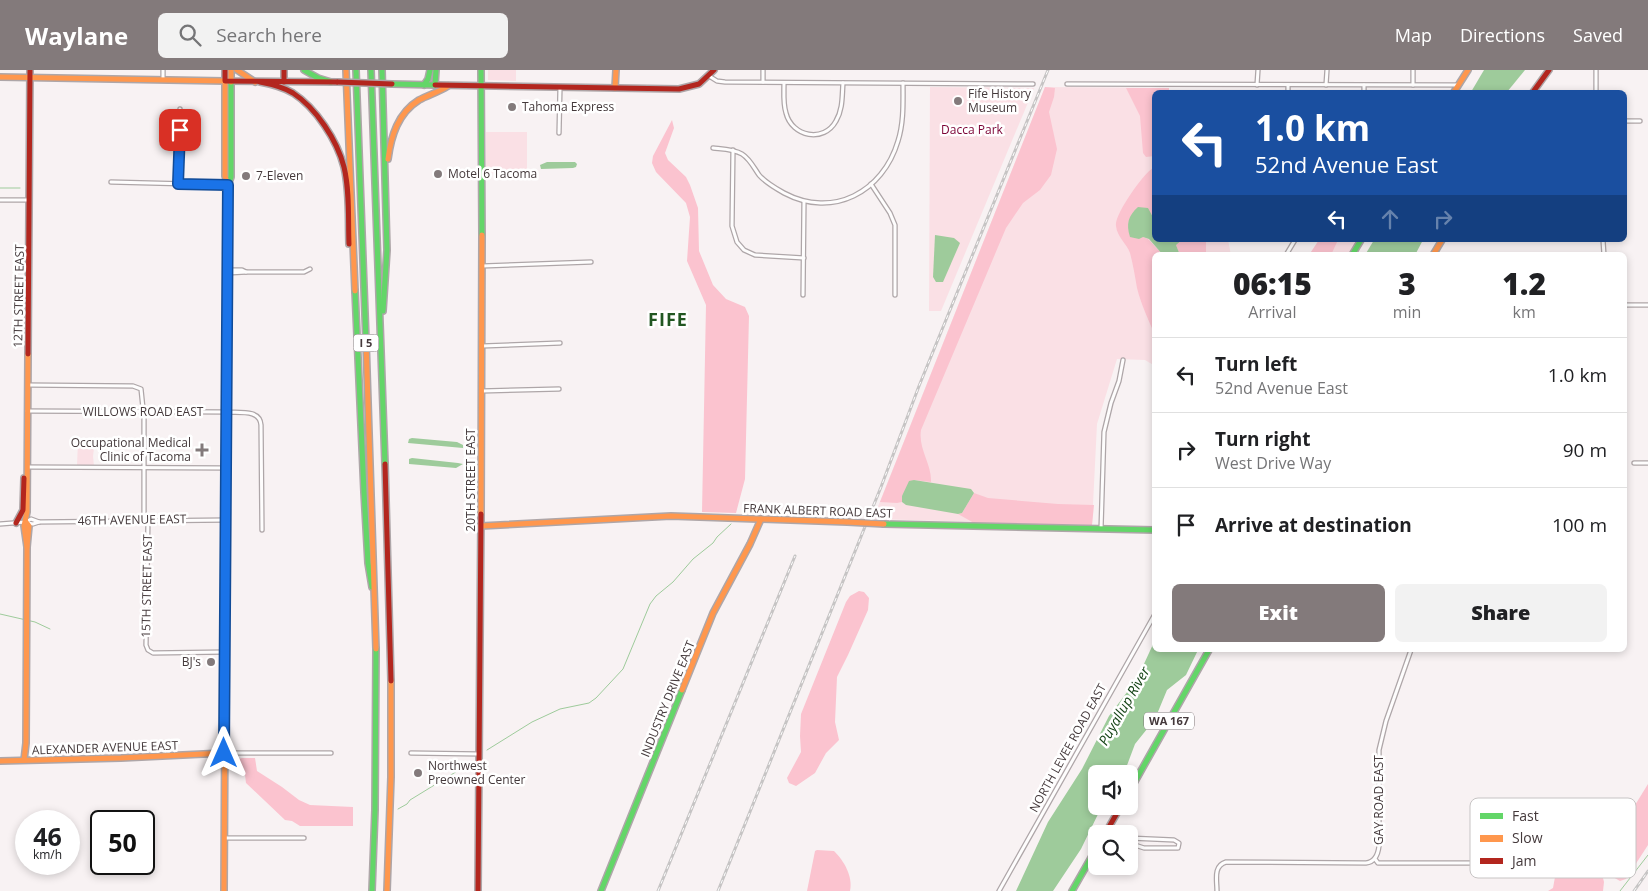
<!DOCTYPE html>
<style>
body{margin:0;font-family:"Open Sans",sans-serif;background:#f2f2f2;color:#202124;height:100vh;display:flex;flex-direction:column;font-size:19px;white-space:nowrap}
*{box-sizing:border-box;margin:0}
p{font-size:16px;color:#757577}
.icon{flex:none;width:28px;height:28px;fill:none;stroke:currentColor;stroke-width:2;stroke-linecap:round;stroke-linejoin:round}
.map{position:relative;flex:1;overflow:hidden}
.drawer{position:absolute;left:1152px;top:182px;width:475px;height:400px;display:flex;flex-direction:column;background:#fff;border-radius:8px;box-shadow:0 2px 8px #0003}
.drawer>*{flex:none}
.hud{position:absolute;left:1152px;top:20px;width:475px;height:152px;border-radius:8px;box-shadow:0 2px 8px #0003;background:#1a4fa0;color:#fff;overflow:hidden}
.fabs{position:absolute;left:1088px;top:695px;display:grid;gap:10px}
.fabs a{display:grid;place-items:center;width:50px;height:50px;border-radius:8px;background:#fff;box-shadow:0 2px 8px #0003;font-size:25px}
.speed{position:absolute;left:15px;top:740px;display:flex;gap:10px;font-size:25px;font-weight:700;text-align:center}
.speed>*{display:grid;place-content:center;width:65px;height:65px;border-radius:50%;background:#fff;box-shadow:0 2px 8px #0003;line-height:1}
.speed small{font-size:12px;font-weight:400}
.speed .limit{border:2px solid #111;border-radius:8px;background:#fff;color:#111}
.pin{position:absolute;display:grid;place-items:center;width:42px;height:42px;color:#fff;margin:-21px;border-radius:10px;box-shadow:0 2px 8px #0006}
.me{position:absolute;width:55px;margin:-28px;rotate:0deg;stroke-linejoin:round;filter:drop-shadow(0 0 4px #0008)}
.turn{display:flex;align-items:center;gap:18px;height:105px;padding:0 20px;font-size:22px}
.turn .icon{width:65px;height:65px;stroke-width:2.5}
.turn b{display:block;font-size:35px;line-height:42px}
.lanes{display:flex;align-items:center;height:48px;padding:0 20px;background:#0003;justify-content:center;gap:25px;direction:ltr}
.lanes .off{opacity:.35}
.eta{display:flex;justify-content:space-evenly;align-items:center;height:85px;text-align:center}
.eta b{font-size:30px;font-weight:800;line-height:35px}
.cta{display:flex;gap:10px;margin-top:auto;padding:10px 20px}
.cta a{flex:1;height:58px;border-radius:8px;background:#837a7b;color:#fff;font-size:20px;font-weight:800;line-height:58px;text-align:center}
.cta a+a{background:#f2f2f2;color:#202124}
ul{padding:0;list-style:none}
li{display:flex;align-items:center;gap:15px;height:75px;padding:0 20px;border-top:1px solid #e0e0e0}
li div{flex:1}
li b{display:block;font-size:19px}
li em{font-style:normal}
header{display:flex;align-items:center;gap:30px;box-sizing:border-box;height:70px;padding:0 25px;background:#837a7b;color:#fff}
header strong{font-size:24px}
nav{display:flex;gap:28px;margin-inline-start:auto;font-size:18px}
.search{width:350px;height:45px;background:#f2f2f2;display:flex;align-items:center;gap:12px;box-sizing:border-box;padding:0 18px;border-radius:8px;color:#757577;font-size:19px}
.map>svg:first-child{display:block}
.green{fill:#fae0e5}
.forest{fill:#fbc3cf}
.water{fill:#9ecb9b}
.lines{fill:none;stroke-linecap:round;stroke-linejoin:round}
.stream{stroke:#9ecb9b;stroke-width:1}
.street-casing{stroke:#aea6a8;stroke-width:5.5}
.fast-casing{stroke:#aea6a8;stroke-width:8}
.slow-casing{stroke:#aea6a8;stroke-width:8}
.jam-casing{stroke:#aea6a8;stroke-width:8}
.street{stroke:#fefdfd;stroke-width:3}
.fast{stroke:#63d668;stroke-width:5}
.slow{stroke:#ff974d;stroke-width:5}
.jam{stroke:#b3261e;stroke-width:5}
.rail-casing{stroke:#c6c4c4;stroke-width:3}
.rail{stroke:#fff;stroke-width:1;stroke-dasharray:4;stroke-linecap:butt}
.slow-bridge-casing{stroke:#aea6a8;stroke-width:8;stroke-linecap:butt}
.jam-bridge-casing{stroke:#aea6a8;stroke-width:8;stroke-linecap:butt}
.slow-bridge{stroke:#ff974d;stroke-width:5}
.jam-bridge{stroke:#b3261e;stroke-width:5}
.route-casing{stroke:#114b97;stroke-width:12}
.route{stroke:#1a73e8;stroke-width:9}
.poi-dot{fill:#837a7b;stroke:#fff;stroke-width:2}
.labels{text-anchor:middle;stroke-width:5;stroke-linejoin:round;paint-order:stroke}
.shield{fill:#fff;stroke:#7c7476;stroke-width:1}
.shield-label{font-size:11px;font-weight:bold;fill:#44393b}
.poi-label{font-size:12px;fill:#44393b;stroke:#fff;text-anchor:start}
.park-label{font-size:12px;fill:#7b0235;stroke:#fff}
.street-label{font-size:12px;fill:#44393b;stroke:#fff}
.water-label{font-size:14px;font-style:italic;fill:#164417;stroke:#fff}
.district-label{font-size:18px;font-weight:bold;letter-spacing:1px;fill:#225722;stroke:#fff}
.key{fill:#fff;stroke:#c7c4c4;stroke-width:1}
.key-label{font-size:14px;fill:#44393b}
</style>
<header>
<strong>Waylane</strong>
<div class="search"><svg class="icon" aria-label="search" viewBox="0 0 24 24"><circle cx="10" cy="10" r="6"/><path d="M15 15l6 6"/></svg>Search here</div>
<nav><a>Map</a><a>Directions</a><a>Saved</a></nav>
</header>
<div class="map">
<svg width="1648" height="821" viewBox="0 0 1648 821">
<rect width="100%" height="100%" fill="#f8f2f3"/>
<g class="green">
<polygon points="488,0 516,0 516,11 488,10"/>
<polygon points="930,17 1034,18 941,241 929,241"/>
<polygon points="1045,17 1169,18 1169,22 1155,22 1155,170 1228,170 1231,185 1155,185 1155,296 1145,290 1117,289 1097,354 1092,455 873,449"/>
<polygon points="486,62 527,62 527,104 486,103"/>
<polygon points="1319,170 1358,170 1349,185 1309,185"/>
<polygon points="78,371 95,371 93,386 94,396 77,395"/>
</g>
<g class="forest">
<path d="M1045 17 1055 18 1054 27 1049 42 1057 79 1051 105 1040 120 1023 133 1006 158 921 360C918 379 932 394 931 412L914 410 902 426V432L897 433 880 432Z"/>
<polygon points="1126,18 1169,18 1169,22 1155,22 1155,86 1146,87 1143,83 1140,46"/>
<polygon points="672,50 674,58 665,83 668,90 686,107 690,115 698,138 699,181 713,215 726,229 745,237 749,246 745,409 736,443 702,442 706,235 687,191 690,147 686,133 656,102 652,93 653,86"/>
<path d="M1153 98H1155L1154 121 1155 124V151L1154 146 1143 167 1148 169 1163 185H1155V265C1148 249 1141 234 1137 218 1135 206 1133 194 1130 183 1127 174 1117 167 1116 156 1114 145 1143 104 1153 98Z"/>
<polygon points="1182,170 1206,170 1206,185 1180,185 1176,175"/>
<polygon points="1319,170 1338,170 1331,185 1309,185"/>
<polygon points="974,423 988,428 1058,434 1094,435 1092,455 974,453 958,444 962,443"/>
<polygon points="859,521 864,522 869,528 868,540 848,585 837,607 835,652 839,670 826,683 815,703 796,716 789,713 787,708 801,682 800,666 801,644 846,532 850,526"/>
<polygon points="242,688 255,688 257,701 282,717 299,730 310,735 353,737 353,756 300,756 292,751 285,750 246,713 245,705 238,696 239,689"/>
<polygon points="1648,714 1648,775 1626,809 1620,811 1613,807 1611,802 1624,753"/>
<path d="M817 780 834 781C844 791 853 806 850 821H807L815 781Z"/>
<polygon points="1558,804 1602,804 1604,812 1603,821 1548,821 1553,818 1555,807"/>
</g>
<g class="water">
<polygon points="1484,0 1525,0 1507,22 1471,22"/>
<polygon points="547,92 575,92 577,94 576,97 573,98 541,99 540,95"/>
<path d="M1138 137 1148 138 1155 151V170H1182L1176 175 1180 185H1163L1149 169 1143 167 1139 169 1130 167C1126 154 1128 146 1138 137Z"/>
<polygon points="935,165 954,168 960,173 943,212 936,212 933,207"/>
<polygon points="1374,170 1423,170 1415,185 1365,185"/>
<polygon points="412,368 457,372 463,375 463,378 408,373 409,369"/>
<polygon points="412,388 458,393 463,394 456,398 409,394 409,389"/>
<polygon points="914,410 971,419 974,423 962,443 958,444 906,435 902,432 902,426 909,411"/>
<polygon points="1155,570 1155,580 1198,580 1186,605 1167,620 1155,649 1135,674 1126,698 1122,704 1096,704 1096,736 1102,736 1081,779 1053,821 1016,821 1048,752 1082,699 1109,646 1137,609"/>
</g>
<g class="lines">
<g class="stream">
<polyline points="0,118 20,118"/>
<polyline points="0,544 35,552 50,559"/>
<polyline points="487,680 532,652 560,639 589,633 596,628 623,599 650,534 656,526 673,512 693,489 713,473 717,467 731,454"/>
<polyline points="398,739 407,734 410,730 472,692"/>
<polyline points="1620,821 1648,785"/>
</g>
<defs>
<g id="street">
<polyline points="709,6 717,11 725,12 1033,14"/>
<polyline points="163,10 163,0"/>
<polyline points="763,12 763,0"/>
<path d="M784 13C784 23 783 34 786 43 792 67 824 73 836 51 843 39 842 26 843 13"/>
<polyline points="1067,14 1459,15"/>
<polyline points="1257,15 1258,0"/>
<polyline points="1288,15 1288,22"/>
<polyline points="1326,15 1327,0"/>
<polyline points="1364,15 1364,22"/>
<polyline points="1413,15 1413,0"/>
<polyline points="1596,22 1596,0"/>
<polyline points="1625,51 1640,51"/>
<polyline points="559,63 560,18"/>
<path d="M713 78C723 79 734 79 742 84 750 89 754 98 759 105 766 113 775 118 784 123 833 149 883 122 898 71 904 52 903 32 903 13"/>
<polyline points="733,80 732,156 737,172 744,180 755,185 804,188"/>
<polyline points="111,112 228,115"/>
<polyline points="178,114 180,39"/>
<polyline points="871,114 890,143 895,155 895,225"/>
<polyline points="0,130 29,130"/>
<polyline points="1603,170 1604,185"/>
<polyline points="1286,185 1295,170"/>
<polyline points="482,196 591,192"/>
<polyline points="228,200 242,200 246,202 228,203"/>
<polyline points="246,202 304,202 310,199"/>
<polyline points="803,225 804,132"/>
<polyline points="1625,235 1648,235"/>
<polyline points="482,276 560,273"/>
<polyline points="28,315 133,316 141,319 144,348 144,450"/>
<polyline points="482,321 559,319"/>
<path d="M27 341 227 342C239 343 260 339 261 355L262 460"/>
<polyline points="1634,393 1648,393"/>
<polyline points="27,397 226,398"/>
<polyline points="148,450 146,575 148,580 153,583 225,582"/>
<polyline points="28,453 33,454 39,452 226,450"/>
<polyline points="0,454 26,452 31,449 39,452"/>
<polyline points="1101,459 1104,362 1111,333 1119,311 1123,290"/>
<polyline points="225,683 331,683"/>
<polyline points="411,683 479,684"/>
<polyline points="224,768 304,768"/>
<polyline points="1129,768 1174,770 1179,773 1178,778 1144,778 1129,773"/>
<polyline points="1375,789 1378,793 1492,793 1495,790 1495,741"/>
<polyline points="999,821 1155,544"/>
<path d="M1217 821C1217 810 1213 796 1226 792L1366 793C1375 792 1378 785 1379 776V680L1386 651 1411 580"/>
</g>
<g id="fast">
<polyline points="304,0 318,8 331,12"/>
<polyline points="356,0 366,271"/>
<polyline points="371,0 385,394"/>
<polyline points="382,0 387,180 383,241"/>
<polyline points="481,0 482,165"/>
<polyline points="392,14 435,15"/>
<polyline points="424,15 428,9 430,0"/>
<polyline points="435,15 436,0"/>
<polyline points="1352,185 1361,170"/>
<polyline points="355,221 364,422 368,493 372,517"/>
<polyline points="227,259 228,115 231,107 231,12"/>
<polyline points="884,454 1155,460"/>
<polyline points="1129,722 1209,580"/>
<polyline points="372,821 375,740 376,579"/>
<polyline points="601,821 682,620"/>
<polyline points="1072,821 1096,779"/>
</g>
<g id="slow">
<polyline points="231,0 231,12"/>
<polyline points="237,0 255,12"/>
<polyline points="346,0 355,221"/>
<polyline points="0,7 225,11 225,106 228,115"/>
<polyline points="615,18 616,0"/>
<polyline points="1454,22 1468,0"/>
<path d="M388 89C391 66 398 43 419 30 428 25 439 22 448 16"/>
<polyline points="1433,185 1442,170"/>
<polyline points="366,271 376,579"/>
<polyline points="481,444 482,165"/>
<polyline points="481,456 671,446 847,452"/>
<polyline points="27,477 24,456 27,442 28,284"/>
<polyline points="682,620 713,543 750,474 761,449"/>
<polyline points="24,690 26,673 27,477 29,456 26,452"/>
<polyline points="0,691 121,688 224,683"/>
<polyline points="224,821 226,473"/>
<polyline points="387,821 391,707 391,611"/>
</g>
<g id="jam">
<polyline points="225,0 225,11 338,12"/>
<polyline points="284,0 284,12"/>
<path d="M260 12C271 14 283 17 293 23 316 38 337 70 344 97 350 122 348 149 349 174"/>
<polyline points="435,15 679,19 699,14 714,0"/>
<polyline points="1533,22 1549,0"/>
<polyline points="28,284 30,0"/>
<polyline points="385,394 391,611"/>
<polyline points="16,453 23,440 24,408"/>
<polyline points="226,473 227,259"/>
<polyline points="1105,764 1121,736"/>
<polyline points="478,821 481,444"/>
</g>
</defs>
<use href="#street" class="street-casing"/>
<use href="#fast" class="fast-casing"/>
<use href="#slow" class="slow-casing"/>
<use href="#jam" class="jam-casing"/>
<use href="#street" class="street"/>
<use href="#fast" class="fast"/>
<use href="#slow" class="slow"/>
<use href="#jam" class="jam"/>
<defs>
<g id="rail">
<polyline points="658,821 795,486"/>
<polyline points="718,821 881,417 919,316 1048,0"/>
<polyline points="1634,821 1648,801"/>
</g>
</defs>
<use href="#rail" class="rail-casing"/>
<use href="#rail" class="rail"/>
<defs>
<polyline id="slow-bridge" points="847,452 884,454"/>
<polyline id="jam-bridge" points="338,12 392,14"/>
</defs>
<use href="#slow-bridge" class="slow-bridge-casing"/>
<use href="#jam-bridge" class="jam-bridge-casing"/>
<use href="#slow-bridge" class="slow-bridge"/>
<use href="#jam-bridge" class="jam-bridge"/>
</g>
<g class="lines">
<defs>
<polyline id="route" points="180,60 178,114 228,115 224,683"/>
</defs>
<use href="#route" class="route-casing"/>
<use href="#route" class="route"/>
</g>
<g class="poi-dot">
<circle cx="958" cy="31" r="5"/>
<circle cx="512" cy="37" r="5"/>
<circle cx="438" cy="104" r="5"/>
<circle cx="246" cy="106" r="5"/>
<path d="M199.5 372.5h5v5h5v5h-5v5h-5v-5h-5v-5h5z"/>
<circle cx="211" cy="592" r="5"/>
<circle cx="418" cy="703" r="5"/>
</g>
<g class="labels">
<g class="shield">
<rect x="353.5" y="264.5" width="25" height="17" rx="4"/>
<rect x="1144" y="642.5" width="50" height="17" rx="4"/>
</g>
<g class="shield-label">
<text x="366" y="277">I 5</text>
<text x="1169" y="655">WA 167</text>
</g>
<g class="poi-label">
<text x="968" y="28">Fife History<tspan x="968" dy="14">Museum</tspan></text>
<text x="522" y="41">Tahoma Express</text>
<text x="448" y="108">Motel 6 Tacoma</text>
<text x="256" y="110">7-Eleven</text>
<text x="191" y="377" text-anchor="end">Occupational Medical<tspan x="191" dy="14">Clinic of Tacoma</tspan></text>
<text x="201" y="596" text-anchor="end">BJ's</text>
<text x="428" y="700">Northwest<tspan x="428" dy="14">Preowned Center</tspan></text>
</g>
<g class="park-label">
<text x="972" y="64">Dacca Park</text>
</g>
<g class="street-label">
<text transform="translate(19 226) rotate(-89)" y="4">12TH STREET EAST</text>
<text x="143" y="346">WILLOWS ROAD EAST</text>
<text transform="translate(471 410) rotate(-90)" y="4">20TH STREET EAST</text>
<text transform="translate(818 441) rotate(2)" y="4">FRANK ALBERT ROAD EAST</text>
<text transform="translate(132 450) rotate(-1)" y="4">46TH AVENUE EAST</text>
<text transform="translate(147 516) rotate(-89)" y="4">15TH STREET EAST</text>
<text transform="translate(668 629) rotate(-68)" y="4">INDUSTRY DRIVE EAST</text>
<text transform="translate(105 678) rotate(-2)" y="4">ALEXANDER AVENUE EAST</text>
<text transform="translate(1068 678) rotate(-61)" y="4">NORTH LEVEE ROAD EAST</text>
<text transform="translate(1379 730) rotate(-90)" y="4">GAY ROAD EAST</text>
</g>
<g class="water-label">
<text transform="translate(1124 636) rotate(-60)" y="5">Puyallup River</text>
</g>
<g class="district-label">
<text x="668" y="256">FIFE</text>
</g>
</g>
<rect x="1470" y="728" width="166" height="80" rx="8" class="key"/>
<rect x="1480" y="743" width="23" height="6" fill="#63d668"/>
<rect x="1480" y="765" width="23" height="7" fill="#ff974d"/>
<rect x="1480" y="788" width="23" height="6" fill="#b3261e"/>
<g class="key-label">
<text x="1512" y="751">Fast</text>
<text x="1512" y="773">Slow</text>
<text x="1512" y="796">Jam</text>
</g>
</svg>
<div class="fabs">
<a><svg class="icon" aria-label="sound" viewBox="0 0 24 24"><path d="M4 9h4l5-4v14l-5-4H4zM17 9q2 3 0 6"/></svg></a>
<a><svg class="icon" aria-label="search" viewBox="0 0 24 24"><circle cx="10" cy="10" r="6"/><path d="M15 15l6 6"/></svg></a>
</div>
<div class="speed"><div>46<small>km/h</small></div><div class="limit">50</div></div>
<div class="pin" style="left:180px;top:60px;background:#d93025"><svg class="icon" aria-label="arrive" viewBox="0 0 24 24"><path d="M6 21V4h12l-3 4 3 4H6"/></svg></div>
<svg class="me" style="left:224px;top:683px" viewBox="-20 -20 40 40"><path d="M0-17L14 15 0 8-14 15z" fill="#1a73e8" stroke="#fff" stroke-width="4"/></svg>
<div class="hud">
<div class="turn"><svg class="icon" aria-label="left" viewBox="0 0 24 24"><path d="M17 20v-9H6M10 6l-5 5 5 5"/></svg><div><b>1.0 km</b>52nd Avenue East</div></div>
<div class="lanes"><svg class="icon" aria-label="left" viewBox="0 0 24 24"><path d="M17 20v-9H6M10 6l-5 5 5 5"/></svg><svg class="icon off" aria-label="ahead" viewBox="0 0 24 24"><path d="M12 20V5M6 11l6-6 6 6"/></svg><svg class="icon off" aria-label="right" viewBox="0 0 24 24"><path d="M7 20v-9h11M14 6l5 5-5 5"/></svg></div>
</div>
<section class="drawer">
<div class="eta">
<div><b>06:15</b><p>Arrival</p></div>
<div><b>3</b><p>min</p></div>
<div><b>1.2</b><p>km</p></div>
</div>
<ul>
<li><svg class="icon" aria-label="left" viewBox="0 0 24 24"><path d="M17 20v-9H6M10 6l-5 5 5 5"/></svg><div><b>Turn left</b><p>52nd Avenue East</p></div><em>1.0 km</em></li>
<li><svg class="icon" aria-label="right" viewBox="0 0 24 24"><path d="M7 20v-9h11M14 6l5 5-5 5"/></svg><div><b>Turn right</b><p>West Drive Way</p></div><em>90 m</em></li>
<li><svg class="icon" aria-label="arrive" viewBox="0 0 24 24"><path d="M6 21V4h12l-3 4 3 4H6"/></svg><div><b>Arrive at destination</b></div><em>100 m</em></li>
</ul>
<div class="cta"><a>Exit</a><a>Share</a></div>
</section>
</div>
